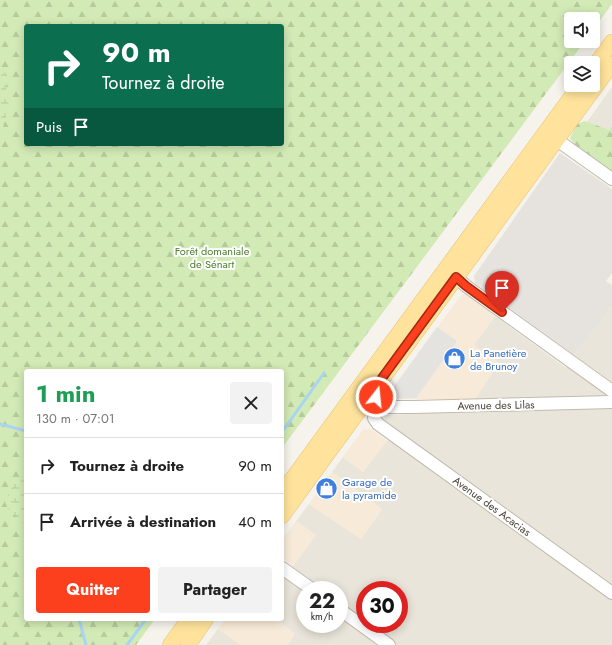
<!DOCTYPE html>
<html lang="fr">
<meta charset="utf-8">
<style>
body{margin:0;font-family:Jost,sans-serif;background:#f2f2f2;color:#222;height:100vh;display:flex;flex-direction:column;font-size:15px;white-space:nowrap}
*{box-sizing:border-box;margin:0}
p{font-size:13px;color:#767676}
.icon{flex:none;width:22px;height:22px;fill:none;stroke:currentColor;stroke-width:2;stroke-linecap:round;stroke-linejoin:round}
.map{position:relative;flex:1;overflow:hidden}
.drawer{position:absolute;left:24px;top:369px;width:260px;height:252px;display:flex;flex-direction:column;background:#fff;border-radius:4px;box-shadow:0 2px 10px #0003}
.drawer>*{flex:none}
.hud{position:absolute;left:24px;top:24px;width:260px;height:122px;border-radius:4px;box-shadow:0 2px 10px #0003;background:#0b6e4f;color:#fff;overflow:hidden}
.controls{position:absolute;left:564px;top:12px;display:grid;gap:8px}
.controls a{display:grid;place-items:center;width:36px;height:36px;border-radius:4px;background:#fff;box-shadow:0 2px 10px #0003;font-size:20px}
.speed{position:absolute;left:296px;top:581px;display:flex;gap:8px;font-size:20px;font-weight:700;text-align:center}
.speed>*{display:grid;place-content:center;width:52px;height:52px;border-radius:50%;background:#fff;box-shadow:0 2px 10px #0003;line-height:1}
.speed small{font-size:10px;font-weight:400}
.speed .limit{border:6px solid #d22;background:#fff;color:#111}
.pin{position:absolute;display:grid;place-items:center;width:34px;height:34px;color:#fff;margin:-41px -17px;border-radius:50% 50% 50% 0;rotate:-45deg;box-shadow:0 0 4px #0007}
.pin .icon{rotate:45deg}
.me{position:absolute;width:44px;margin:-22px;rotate:16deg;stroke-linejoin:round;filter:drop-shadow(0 0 3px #0008)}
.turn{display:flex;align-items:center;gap:14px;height:84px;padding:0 12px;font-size:18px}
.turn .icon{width:52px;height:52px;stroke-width:2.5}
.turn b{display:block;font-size:28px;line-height:34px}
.then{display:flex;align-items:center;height:38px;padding:0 12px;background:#0003;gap:8px;font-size:15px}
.round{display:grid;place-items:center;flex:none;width:42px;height:42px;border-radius:4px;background:#f2f2f2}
.overview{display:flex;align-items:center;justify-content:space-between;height:68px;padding:0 12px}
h1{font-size:24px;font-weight:700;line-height:30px;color:#1e9e55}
.primary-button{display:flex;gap:8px;margin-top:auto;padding:8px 12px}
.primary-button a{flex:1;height:46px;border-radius:4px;background:#fc3f1d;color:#fff;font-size:16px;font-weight:700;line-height:46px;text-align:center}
.primary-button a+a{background:#f2f2f2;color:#222}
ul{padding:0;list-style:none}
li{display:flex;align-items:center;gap:12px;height:56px;padding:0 12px;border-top:1px solid #e0e0e0}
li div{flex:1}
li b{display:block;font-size:15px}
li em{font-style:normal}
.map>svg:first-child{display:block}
.residential{fill:#eae5da;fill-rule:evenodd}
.commercial{fill:#f7ead8}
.industrial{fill:#e6e2dd}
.forest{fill:url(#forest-firs);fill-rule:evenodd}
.wetland{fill:url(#wetland-marsh)}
.parking{fill:#e5e3e0}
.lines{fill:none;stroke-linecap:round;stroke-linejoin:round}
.stream{stroke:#a9d4f2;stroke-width:3}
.minor-casing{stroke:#c2bbae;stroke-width:14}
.major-casing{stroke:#e6c16a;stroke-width:16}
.minor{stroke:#fff;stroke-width:12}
.major{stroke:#ffe39c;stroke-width:15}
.route-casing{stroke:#a42913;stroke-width:10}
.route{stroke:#fc3f1d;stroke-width:7}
.labels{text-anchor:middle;stroke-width:4;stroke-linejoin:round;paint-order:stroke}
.park-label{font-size:11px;fill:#4a7f2a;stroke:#fff}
.shop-label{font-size:11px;fill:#366cbe;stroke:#fff;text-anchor:start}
.street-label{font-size:11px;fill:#4b4439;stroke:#fff}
</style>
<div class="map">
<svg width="612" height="645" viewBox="0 0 612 645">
<defs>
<pattern id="forest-firs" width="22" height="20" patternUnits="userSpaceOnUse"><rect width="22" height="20" fill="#d2eab5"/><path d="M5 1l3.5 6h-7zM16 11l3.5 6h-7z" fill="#b6ca9c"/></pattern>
<pattern id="wetland-marsh" width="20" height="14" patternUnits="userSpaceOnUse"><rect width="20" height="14" fill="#d2eab5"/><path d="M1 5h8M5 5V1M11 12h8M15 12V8" fill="none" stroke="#b6ca9c"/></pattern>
</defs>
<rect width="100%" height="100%" fill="#f6f3ec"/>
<g class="residential">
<polygon points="612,87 612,171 574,140"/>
<path d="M612 306V645H287L295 634 276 619H282V577L284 578 316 535 296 521 309 504 361 539 382 509 332 472 343 457 363 472 387 441 395 428 384 420 386 415 472 411 475 399 499 363 474 345 495 316 566 368 574 355ZM305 590H339V624H305ZM365 590H399V624H365Z"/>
<polygon points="218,629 241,645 206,645"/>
</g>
<g class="commercial">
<polygon points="462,294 468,296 495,316 474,345 499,363 475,399 391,399 389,393"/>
<polygon points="371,429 387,441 363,472 343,457 363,430"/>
<polygon points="332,472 382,509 361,539 309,504"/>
<polygon points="296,521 316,535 293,566 282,558 282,540"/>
<polygon points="226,619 276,619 295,634 287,645 241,645 218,629"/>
</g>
<polygon class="industrial" points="560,153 612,189 612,273 606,281 612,285 612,306 574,355 475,283 474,276"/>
<g class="forest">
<path d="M0 0H612V4L593 30V19H571V41H585L282 448V371H26V619H155L136 645H0ZM26 26H282V144H26Z"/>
<polygon points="585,121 609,130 612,126 612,174 591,168 570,138 577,124"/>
</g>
<g class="wetland">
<polygon points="0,67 7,75 6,90 9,107 3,127 0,128"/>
<path d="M26 473V526L18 517 9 511 5 502C10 490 15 479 26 473Z"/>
</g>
<polygon class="parking" points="437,327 457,341 416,398 392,399 389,394"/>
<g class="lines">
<g class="stream">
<polyline points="0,424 26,431"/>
<polyline points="282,432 324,373"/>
<polyline points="79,619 86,645"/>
<polyline points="127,645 146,619"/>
</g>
<defs>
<g id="minor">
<polyline points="557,140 612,179"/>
<polyline points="456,277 466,286 612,391"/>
<polyline points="379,407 414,407 612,402"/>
<polyline points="374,418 378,424 612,593"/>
<polyline points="282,568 313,590"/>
<polyline points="339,609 389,645"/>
</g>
<g id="major">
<polyline points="593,68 612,42"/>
<polyline points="282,493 580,85"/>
<polyline points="282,516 612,64"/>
<polyline points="170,645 189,619"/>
<polyline points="188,645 206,619"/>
</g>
</defs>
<use href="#minor" class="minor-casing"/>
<use href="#major" class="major-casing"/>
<use href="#minor" class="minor"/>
<use href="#major" class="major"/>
</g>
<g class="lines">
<defs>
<polyline id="route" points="376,397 374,389 456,277 466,286 502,312"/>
</defs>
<use href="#route" class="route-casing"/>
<use href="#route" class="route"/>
</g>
<defs>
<symbol id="shop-disc" viewBox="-11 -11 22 22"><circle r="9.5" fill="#3f7fe0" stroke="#fff"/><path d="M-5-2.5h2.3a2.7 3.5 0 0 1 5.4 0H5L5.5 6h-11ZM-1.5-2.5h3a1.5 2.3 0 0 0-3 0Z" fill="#fff"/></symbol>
</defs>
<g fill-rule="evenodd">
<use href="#shop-disc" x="442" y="346" width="25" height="25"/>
<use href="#shop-disc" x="314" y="476" width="25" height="25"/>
</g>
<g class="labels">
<g class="park-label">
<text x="212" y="255">Forêt domaniale<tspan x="212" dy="13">de Sénart</tspan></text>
</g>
<g class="shop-label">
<text x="470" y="357">La Panetière<tspan x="470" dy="13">de Brunoy</tspan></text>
<text x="342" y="486">Garage de<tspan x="342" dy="13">la pyramide</tspan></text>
</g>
<g class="street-label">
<text transform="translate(496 405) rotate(-1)" y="4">Avenue des Lilas</text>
<text transform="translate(492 506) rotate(36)" y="4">Avenue des Acacias</text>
</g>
</g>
</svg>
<div class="controls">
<a><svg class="icon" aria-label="sound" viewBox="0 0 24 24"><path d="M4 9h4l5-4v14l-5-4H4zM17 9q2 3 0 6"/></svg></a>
<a><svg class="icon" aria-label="layers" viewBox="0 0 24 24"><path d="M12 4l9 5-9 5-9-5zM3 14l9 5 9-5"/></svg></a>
</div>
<div class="speed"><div>22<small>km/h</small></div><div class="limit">30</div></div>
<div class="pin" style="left:502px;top:312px;background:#d93025"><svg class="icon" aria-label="arrive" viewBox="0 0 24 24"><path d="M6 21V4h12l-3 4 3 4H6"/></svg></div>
<svg class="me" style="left:376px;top:397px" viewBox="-20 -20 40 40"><circle r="17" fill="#fc3f1d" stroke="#fff" stroke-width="3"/><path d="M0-11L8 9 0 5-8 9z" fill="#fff"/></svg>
<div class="hud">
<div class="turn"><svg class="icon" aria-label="right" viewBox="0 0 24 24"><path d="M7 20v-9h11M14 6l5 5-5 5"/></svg><div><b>90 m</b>Tournez à droite</div></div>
<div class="then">Puis<svg class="icon" aria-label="arrive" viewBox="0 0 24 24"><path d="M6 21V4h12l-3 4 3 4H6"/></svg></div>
</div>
<section class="drawer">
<div class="overview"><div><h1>1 min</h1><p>130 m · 07:01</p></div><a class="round"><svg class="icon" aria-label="close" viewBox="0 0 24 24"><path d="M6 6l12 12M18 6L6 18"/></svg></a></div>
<ul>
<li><svg class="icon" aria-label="right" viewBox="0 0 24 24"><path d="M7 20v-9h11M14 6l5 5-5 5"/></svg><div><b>Tournez à droite</b></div><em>90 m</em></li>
<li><svg class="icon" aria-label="arrive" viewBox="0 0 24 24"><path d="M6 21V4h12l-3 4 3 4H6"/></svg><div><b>Arrivée à destination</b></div><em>40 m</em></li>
</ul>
<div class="primary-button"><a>Quitter</a><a>Partager</a></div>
</section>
</div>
